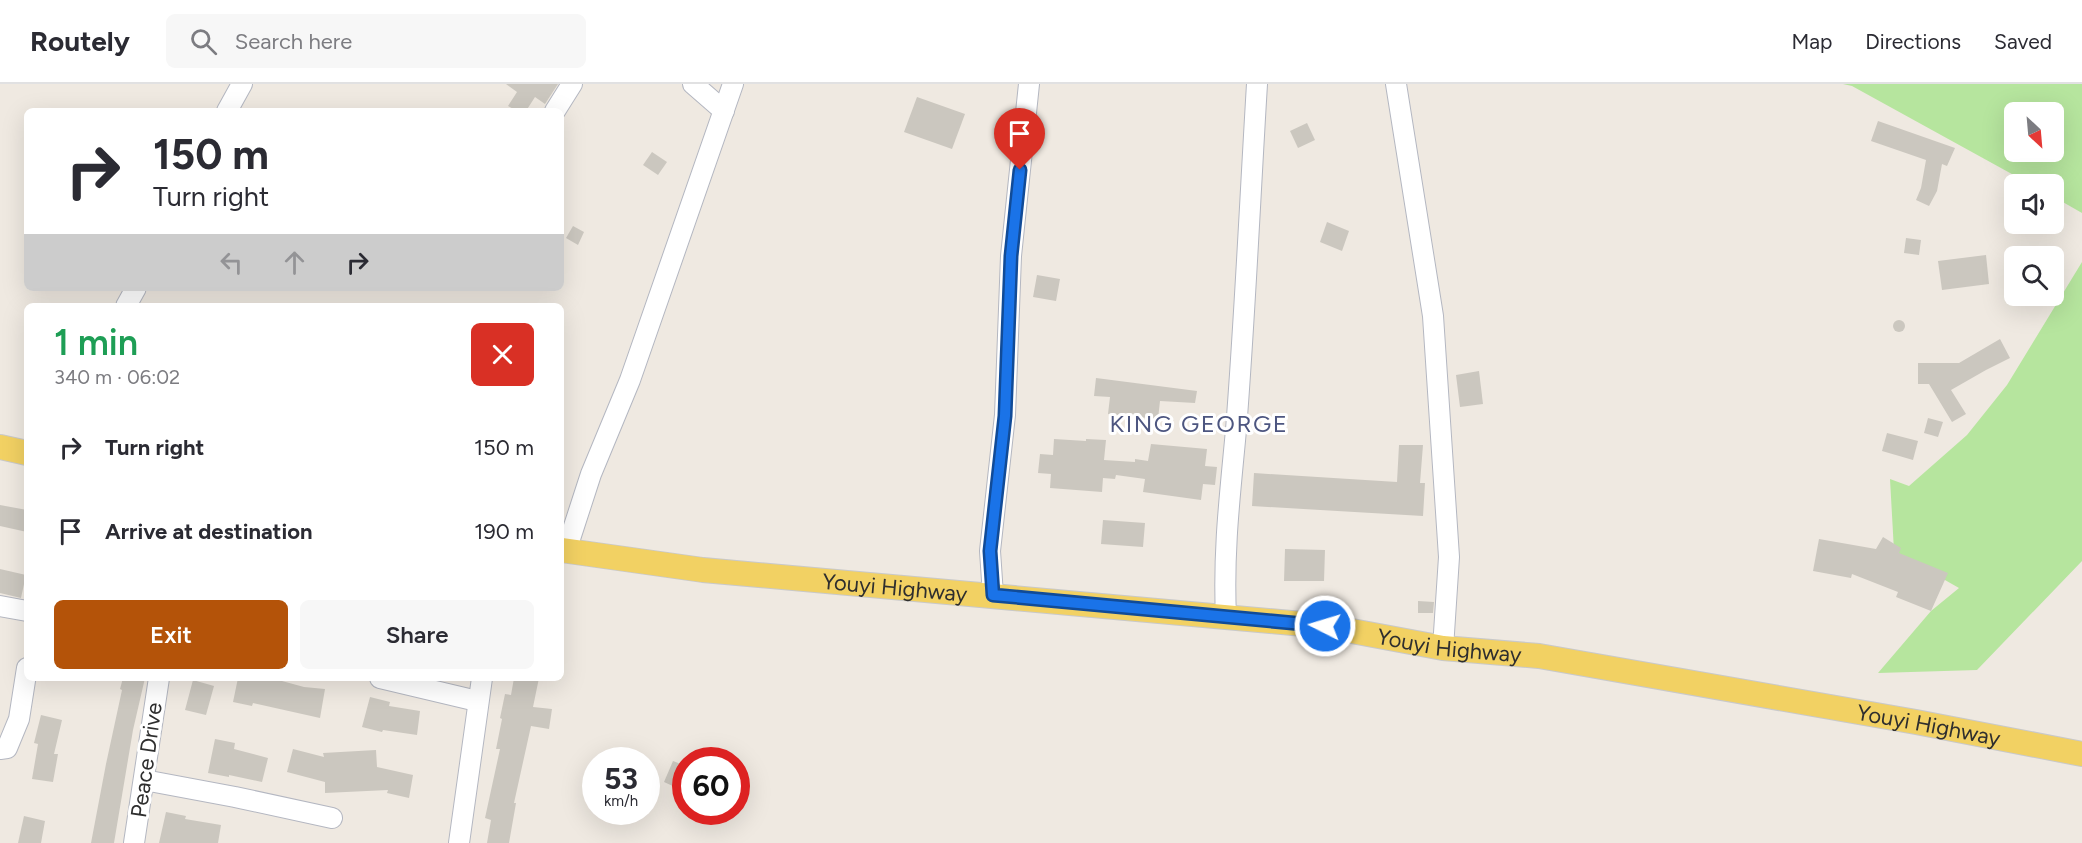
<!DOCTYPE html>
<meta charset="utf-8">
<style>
body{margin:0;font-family:Figtree,sans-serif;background:#f7f7f7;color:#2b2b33;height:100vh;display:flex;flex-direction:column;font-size:22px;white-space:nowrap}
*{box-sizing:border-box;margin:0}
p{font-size:20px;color:#7c7c81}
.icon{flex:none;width:33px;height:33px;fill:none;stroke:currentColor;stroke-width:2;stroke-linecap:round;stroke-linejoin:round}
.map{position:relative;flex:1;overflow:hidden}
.details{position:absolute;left:24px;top:219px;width:540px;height:378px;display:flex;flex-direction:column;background:#fff;border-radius:9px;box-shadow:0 6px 24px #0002}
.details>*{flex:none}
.guide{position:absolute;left:24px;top:24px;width:540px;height:183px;border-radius:9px;box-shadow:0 6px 24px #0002;background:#fff;color:#2b2b33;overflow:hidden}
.needle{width:39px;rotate:154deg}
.controls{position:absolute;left:2004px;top:18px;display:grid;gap:12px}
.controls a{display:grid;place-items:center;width:60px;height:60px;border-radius:9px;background:#fff;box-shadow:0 6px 24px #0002;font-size:30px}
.speed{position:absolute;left:582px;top:663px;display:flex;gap:12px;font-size:30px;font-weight:700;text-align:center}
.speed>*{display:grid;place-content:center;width:78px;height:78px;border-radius:50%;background:#fff;box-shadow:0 6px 24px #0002;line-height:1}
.speed small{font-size:15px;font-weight:400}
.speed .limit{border:9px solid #d22;background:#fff;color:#111}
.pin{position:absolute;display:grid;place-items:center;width:51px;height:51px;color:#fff;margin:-62px -26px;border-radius:50% 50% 50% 0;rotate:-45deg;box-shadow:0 0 6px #0007}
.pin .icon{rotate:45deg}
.me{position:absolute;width:66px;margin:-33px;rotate:275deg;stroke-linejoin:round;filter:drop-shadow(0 0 4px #0008)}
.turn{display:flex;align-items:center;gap:21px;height:126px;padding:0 30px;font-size:27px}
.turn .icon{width:78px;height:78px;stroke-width:2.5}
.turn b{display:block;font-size:42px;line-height:51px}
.lanes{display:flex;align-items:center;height:57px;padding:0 30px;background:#0003;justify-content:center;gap:30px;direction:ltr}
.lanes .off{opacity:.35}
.round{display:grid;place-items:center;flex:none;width:63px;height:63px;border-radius:9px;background:#f7f7f7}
.head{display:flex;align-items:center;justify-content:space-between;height:102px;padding:0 30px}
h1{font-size:36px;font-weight:600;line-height:45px;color:#1e9e55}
.primary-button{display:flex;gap:12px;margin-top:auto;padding:12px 30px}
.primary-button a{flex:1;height:69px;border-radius:9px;background:#b45309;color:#fff;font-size:24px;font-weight:600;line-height:69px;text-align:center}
.primary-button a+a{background:#f7f7f7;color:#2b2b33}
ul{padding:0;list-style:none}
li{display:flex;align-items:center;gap:18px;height:84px;padding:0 30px}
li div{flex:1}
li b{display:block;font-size:22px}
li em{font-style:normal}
header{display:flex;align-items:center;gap:36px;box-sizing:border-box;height:84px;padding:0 30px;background:#fff;border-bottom:2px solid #e1e1e2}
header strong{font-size:28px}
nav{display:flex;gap:33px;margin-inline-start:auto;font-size:21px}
.search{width:420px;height:54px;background:#f7f7f7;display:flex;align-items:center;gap:15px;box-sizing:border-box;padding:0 21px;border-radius:9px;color:#7c7c81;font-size:22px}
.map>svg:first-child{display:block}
.green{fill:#b6e59e;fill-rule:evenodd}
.building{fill:#cbc7bf}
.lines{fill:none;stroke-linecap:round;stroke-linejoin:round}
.minor-casing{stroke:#b4b7c1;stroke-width:22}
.major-casing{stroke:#c9c9c9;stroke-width:26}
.minor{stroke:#fff;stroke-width:20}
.major{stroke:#f2d163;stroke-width:24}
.route-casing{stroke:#114b97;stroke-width:15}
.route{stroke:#1a73e8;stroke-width:10}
.labels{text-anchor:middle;stroke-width:6;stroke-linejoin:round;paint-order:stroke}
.street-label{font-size:22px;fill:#2e2e2e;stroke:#fff}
.neighbourhood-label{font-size:24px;letter-spacing:1.5px;fill:#4d5680;stroke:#fff}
</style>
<header>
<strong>Routely</strong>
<div class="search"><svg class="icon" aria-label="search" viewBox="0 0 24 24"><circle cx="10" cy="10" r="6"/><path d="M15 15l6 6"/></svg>Search here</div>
<nav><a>Map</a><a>Directions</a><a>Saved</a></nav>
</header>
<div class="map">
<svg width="2082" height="759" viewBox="0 0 2082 759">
<rect width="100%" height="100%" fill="#efe9e1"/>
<g class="green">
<path d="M1843 0H2082V129L2054 113V100H2030L1852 2ZM2014 28H2054V68H2014Z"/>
<polygon points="2082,178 2082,477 1977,586 1878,589 1931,527 1959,504 1894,467 1890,395 1909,402 1967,351 2007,301"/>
</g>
<g class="building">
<polygon points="506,0 558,0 545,20 535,13 526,27 517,27 508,22 517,8"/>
<polygon points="917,13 965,30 952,65 904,48"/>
<polygon points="1878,37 1955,64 1947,82 1942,80 1937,107 1929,122 1916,116 1921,104 1926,76 1871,57"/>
<polygon points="1307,39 1315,56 1298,64 1290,47"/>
<polygon points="652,68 667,78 658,91 643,81"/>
<polygon points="1327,138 1349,147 1342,167 1320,158"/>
<polygon points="573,142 584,148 578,161 566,154"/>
<polygon points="1906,154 1921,156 1919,171 1904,169"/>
<polygon points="1986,171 1989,200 1942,206 1938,177"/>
<polygon points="1037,191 1060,195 1056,217 1033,213"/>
<circle cx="1899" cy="242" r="6"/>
<polygon points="2000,255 2010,274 1986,286 1951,306 1966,330 1952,338 1929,300 1918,300 1918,279 1959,279"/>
<polygon points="1479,287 1483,320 1460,323 1456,291"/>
<polygon points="1096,294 1197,307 1195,319 1160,317 1158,335 1108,330 1110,313 1094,312"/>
<polygon points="1928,334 1943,338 1938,353 1924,349"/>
<polygon points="1887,349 1918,357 1913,376 1882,367"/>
<polygon points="1054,355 1086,357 1086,355 1106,356 1104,376 1135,378 1135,375 1148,377 1151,360 1207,365 1205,382 1217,383 1215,401 1203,400 1201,416 1143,408 1145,395 1116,391 1115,395 1103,394 1102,408 1050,404 1051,390 1038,389 1040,370 1053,371"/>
<polygon points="1399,361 1423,361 1420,399 1425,399 1423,432 1252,422 1254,389 1397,398"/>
<polygon points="0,421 27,426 27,448 0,442"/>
<polygon points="1103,436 1145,439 1143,463 1101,460"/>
<polygon points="1883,453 1901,464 1899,469 1948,489 1931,527 1896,513 1898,508 1852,490 1851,494 1813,487 1819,455 1876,465"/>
<polygon points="1285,465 1325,466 1324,497 1284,497"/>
<polygon points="0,485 26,491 21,514 0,509"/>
<polygon points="1418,517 1434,518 1433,529 1418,529"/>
<polygon points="123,594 145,594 133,646 114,759 91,759 106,680 122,606 120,605"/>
<polygon points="238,594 255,594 270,597 271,594 304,603 325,605 320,634 253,619 252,622 233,618"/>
<polygon points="514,594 539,594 533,623 552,625 549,645 531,642 514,719 516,719 509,759 487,759 491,736 485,734 500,665 496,665 502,635 500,634 505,610 511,611"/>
<polygon points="193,596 214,602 206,631 185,626"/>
<polygon points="370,613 390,618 389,622 420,627 417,651 383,646 382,648 362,643"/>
<polygon points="41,631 62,636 54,670 58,670 53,698 32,695 38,660 34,659"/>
<polygon points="215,655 235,659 234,665 268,674 262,698 229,691 229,693 208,689"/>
<polygon points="293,665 324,673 323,669 376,666 377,683 413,691 409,714 387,709 388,706 325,709 325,698 287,688"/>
<polygon points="673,677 686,682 686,708 664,698"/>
<polygon points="166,728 186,732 185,735 221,741 218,759 159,759"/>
<polygon points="24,732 45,737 41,759 18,759"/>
</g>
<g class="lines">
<defs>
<g id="minor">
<polyline points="693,0 724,27"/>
<polyline points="1396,0 1433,232 1449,473 1443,564"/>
<polyline points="227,27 242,0"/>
<polyline points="555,27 572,0"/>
<polyline points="126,222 136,204"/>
<polyline points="566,467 591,390 630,296 733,0"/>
<polyline points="993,511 990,467 1005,331 1011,172 1029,0"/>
<polyline points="0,522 27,527"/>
<path d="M1226 533C1223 467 1230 411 1236 346 1245 231 1250 115 1257 0"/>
<polyline points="380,594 477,617"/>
<polyline points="0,665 7,664 19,635 27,584"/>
<polyline points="144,696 235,713 332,734"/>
<polyline points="134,759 159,594"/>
<polyline points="459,759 482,594"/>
</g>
<g id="major">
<polyline points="0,363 27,369"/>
<path id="s1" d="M561 466 703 486 1325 542 1443 564 1539 572 1916 638 2082 670"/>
</g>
</defs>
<use href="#minor" class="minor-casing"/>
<use href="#major" class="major-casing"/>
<use href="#minor" class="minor"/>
<use href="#major" class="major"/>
</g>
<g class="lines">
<defs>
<polyline id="route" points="1020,86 1011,172 1005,332 990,467 993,511 1325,542"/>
</defs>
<use href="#route" class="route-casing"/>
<use href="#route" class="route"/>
</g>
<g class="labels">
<g class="street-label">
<text dy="8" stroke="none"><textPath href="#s1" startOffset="336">Youyi Highway</textPath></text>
<text dy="8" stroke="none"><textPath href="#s1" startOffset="894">Youyi Highway</textPath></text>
<text dy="8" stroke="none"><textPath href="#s1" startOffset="1380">Youyi Highway</textPath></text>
<text transform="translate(146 676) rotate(-82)" y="8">Peace Drive</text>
</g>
<g class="neighbourhood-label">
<text x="1199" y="348">KING GEORGE</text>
</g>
</g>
</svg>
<div class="controls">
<a><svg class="needle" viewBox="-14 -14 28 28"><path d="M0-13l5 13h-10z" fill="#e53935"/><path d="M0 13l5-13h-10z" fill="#7c7c81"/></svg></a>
<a><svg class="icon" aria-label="sound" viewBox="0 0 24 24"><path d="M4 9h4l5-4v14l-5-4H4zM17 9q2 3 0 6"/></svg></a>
<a><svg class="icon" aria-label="search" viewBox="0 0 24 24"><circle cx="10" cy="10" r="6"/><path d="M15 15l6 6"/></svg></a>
</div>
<div class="speed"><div>53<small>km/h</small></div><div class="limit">60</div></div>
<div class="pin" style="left:1020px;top:86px;background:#d93025"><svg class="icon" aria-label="arrive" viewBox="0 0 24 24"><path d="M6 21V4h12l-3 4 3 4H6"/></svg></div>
<svg class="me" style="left:1325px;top:542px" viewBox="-20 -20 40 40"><circle r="17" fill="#1a73e8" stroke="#fff" stroke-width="3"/><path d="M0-11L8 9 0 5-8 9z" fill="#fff"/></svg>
<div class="guide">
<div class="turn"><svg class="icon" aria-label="right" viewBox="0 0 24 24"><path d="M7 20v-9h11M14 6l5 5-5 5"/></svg><div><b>150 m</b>Turn right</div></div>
<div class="lanes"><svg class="icon off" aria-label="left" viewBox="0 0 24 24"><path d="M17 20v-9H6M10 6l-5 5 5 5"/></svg><svg class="icon off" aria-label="ahead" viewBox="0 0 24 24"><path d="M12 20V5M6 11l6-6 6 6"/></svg><svg class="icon" aria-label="right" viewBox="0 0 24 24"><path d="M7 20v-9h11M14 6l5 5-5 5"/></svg></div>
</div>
<section class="details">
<div class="head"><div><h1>1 min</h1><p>340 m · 06:02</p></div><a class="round" style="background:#d93025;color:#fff"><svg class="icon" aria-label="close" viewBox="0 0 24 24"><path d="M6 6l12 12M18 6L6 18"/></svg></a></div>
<ul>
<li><svg class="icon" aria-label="right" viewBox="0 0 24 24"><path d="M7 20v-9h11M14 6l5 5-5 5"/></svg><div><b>Turn right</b></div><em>150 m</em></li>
<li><svg class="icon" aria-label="arrive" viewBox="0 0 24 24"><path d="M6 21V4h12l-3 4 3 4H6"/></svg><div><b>Arrive at destination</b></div><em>190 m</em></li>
</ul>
<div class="primary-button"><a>Exit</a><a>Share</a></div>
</section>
</div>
